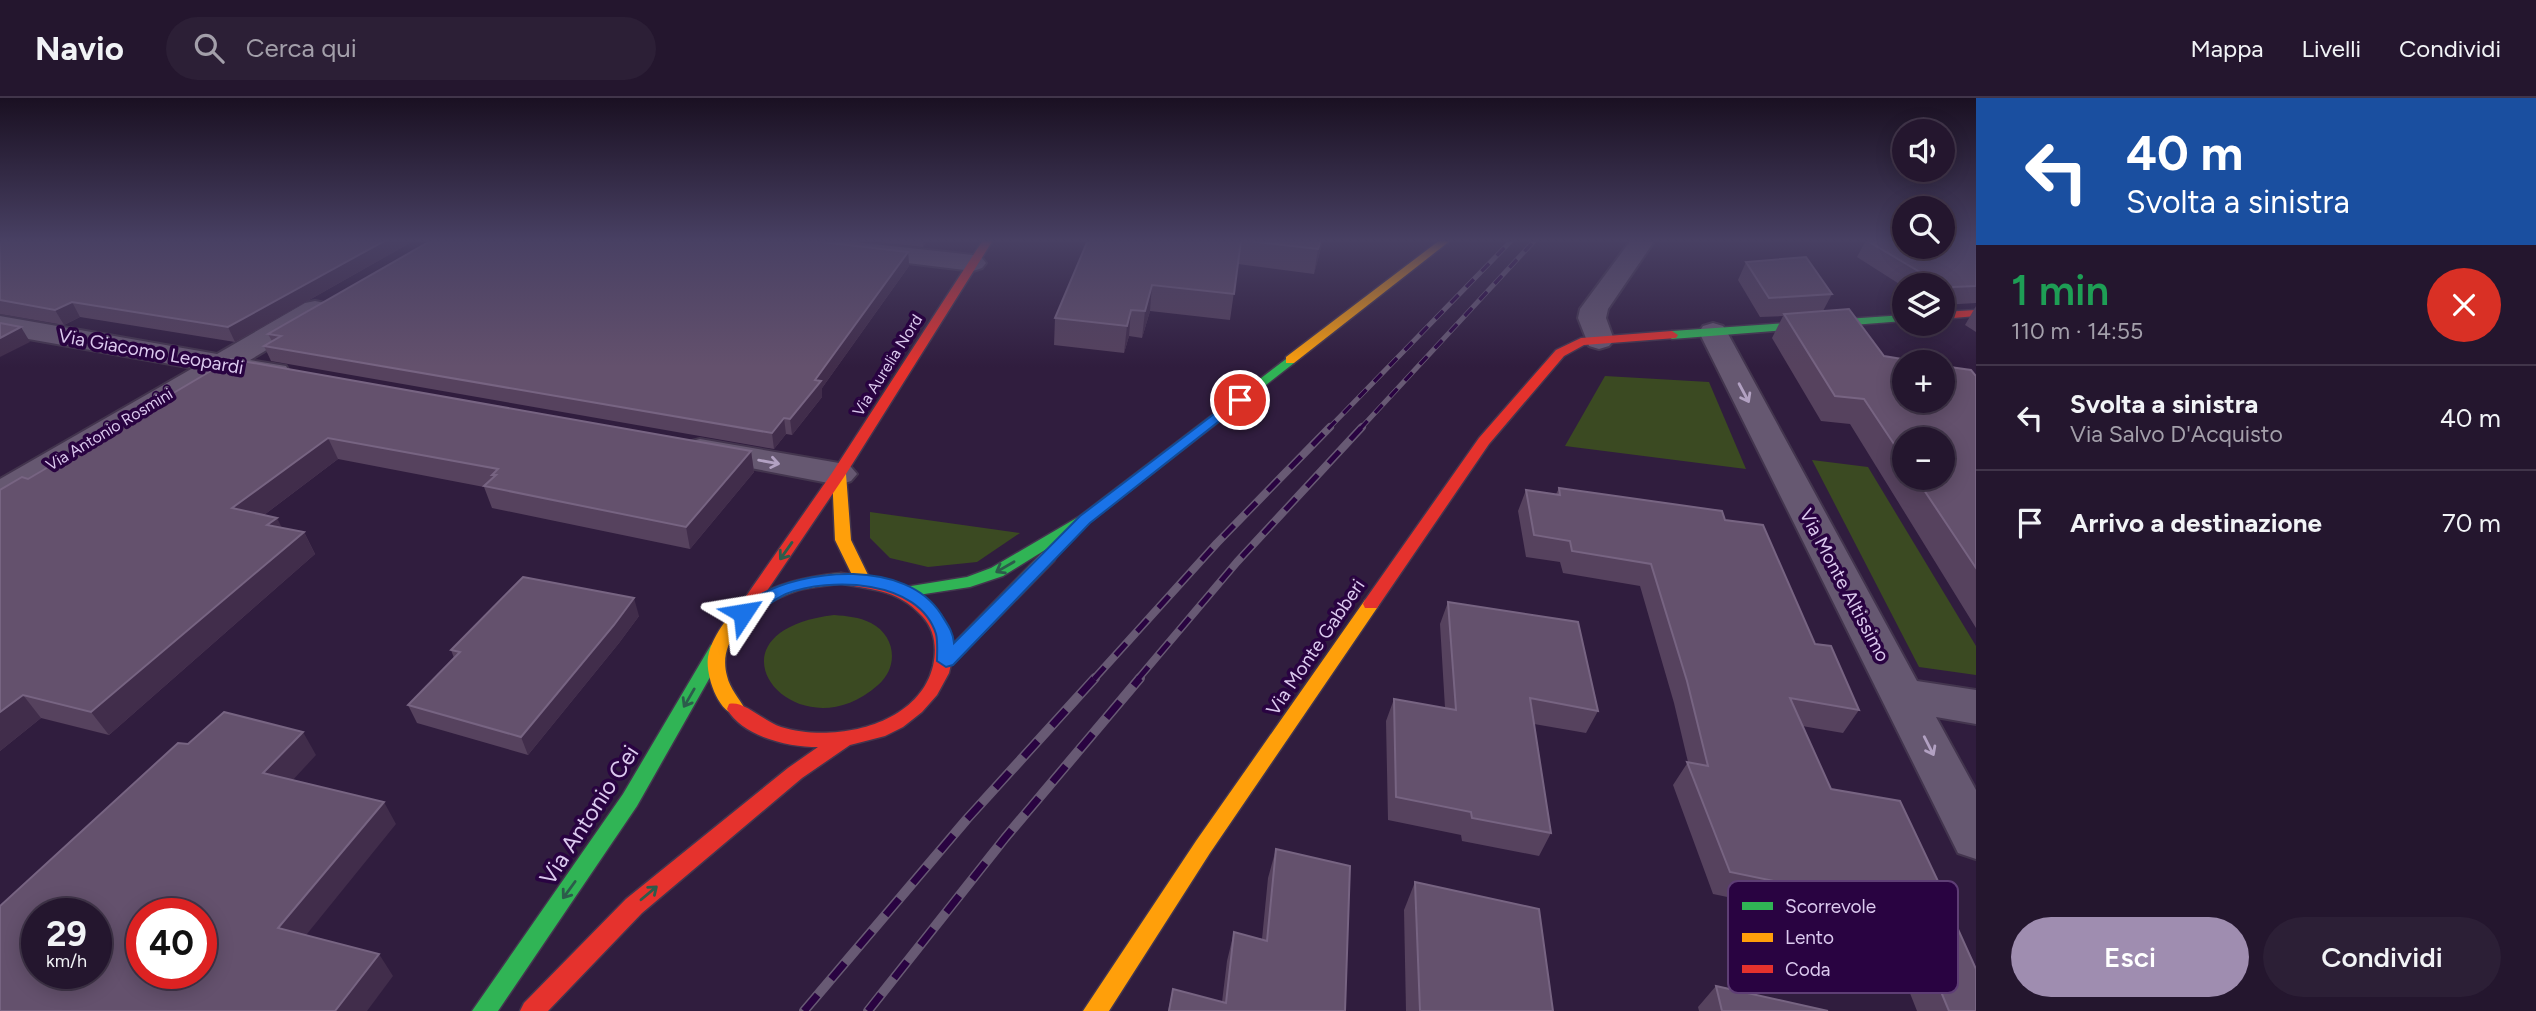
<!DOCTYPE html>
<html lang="it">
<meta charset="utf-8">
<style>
body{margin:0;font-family:Figtree,sans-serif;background:#2c1f36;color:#f1f3f6;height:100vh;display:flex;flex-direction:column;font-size:26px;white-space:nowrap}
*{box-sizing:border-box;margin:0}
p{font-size:23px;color:#a39faa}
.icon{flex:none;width:38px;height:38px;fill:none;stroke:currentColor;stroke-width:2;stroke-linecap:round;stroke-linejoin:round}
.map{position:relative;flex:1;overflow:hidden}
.sheet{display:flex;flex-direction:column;background:#24162e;width:560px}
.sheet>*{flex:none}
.top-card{background:#1a4fa0;color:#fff;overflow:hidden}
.buttons{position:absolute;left:1892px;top:21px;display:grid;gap:14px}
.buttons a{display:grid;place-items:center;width:63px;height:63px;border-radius:50%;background:#24162e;box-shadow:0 4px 18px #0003,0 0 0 2px #41354a;font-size:35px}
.speed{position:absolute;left:21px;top:800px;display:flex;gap:14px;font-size:35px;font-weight:700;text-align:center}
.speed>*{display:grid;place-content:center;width:91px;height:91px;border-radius:50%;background:#24162e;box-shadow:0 4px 18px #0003,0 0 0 2px #41354a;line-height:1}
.speed small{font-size:18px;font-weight:400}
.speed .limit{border:10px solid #d22;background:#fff;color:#111}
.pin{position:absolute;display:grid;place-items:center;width:60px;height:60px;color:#fff;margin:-30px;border:4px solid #fff;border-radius:50%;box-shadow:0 2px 7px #0007}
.me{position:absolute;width:77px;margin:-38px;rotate:57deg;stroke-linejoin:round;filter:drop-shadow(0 0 5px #0008)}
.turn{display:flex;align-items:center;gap:24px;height:147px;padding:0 35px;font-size:32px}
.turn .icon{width:91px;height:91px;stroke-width:2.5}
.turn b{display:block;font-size:49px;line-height:60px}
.round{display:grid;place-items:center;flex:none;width:74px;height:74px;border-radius:37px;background:#2c1f36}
.head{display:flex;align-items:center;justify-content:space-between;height:119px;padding:0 35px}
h1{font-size:42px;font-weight:600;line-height:52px;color:#1e9e55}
.action{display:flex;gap:14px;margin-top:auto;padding:14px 35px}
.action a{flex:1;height:80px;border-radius:42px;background:#9f8db0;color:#fff;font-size:28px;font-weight:600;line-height:80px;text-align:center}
.action a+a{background:#2c1f36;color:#f1f3f6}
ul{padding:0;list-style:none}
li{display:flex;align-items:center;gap:21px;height:105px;padding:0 35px;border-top:2px solid #41354a}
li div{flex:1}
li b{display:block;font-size:26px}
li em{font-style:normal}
header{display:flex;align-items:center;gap:42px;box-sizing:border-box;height:98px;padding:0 35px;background:#24162e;border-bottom:2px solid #41354a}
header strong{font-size:33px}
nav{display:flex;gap:38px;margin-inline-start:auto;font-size:24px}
.search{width:490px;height:63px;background:#2c1f36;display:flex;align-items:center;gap:18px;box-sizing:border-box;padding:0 24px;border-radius:38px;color:#a39faa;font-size:26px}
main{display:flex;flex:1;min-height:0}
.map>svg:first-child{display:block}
.green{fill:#3b4a22}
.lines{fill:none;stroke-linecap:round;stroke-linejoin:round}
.street-casing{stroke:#43354e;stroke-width:4}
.fast-casing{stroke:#43354e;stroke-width:3}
.slow-casing{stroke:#43354e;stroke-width:3}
.jam-casing{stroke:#43354e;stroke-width:3}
.street{fill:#665871;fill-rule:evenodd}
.fast{fill:#30b455;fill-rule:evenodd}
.slow{fill:#ff9f0a;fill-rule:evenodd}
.jam{fill:#e5322d;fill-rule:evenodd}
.rail-far2-casing{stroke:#685a74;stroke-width:5}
.rail-far1-casing{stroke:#685a74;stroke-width:8}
.rail-casing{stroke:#685a74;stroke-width:10}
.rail-far2{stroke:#290341;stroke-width:3.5;stroke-dasharray:11;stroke-linecap:butt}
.rail-far1{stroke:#290341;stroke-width:5;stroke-dasharray:16;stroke-linecap:butt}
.rail{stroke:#290341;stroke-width:7;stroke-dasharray:21;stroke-linecap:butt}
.wall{fill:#56425e;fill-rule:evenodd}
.shaded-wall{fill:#412d4b}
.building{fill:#64516d;stroke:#776482;stroke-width:2;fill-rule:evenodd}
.oneway{stroke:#b2a1c2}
.oneway2{stroke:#2c5c4b}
.route{fill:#1a73e8;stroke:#114b97;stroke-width:2}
.labels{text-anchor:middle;stroke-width:7;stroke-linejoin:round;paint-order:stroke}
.far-street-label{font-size:16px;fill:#dbc9ee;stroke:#290341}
.street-label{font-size:19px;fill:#dbc9ee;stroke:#290341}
.near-street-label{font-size:23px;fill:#dbc9ee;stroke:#290341}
.key{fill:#290341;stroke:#5e3e75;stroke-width:2}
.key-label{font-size:19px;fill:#dbc9ee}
</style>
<header>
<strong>Navio</strong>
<div class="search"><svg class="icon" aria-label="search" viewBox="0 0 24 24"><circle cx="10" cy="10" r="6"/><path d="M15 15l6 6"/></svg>Cerca qui</div>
<nav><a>Mappa</a><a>Livelli</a><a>Condividi</a></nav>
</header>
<main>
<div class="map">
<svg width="1976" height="913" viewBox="0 0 1976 913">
<rect width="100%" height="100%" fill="#301d3e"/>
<g class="green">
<polygon points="1605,278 1709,284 1746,371 1565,348"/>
<polygon points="1812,362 1868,369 1976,548 1976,577 1919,569"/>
<polygon points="870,414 1020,435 977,464 928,469 890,460 870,440"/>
<path d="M834 517C847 518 859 519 871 525 896 538 899 569 878 587 795 661 693 534 834 517Z"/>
</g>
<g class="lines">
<defs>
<g id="street">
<polygon points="764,142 837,142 973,157 982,160 986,165 982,170 973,173 776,149 767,147"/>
<polygon points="1631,142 1655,142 1608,211 1606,220 1614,242 1609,248 1599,251 1589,248 1578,220 1580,211"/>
<polygon points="315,203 325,205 329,211 325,217 250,262 286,268 290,275 286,282 275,284 227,276 13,404 0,407 0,381 193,270 0,236 0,218 217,256 305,205"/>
<polygon points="1713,225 1723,228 1727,234 1917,583 1976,592 1976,626 1936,619 1976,692 1976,761 1958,755 1699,234 1703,228"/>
<polygon points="700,341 839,365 851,369 857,376 851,383 839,387 688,358 683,351 688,344"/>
</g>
<g id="fast">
<polygon points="1904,217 1904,223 1672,241 1666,237 1672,233"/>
<polygon points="1290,258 1294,259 1294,265 1090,424 1003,478 970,489 905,499 897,494 905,489 967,479 991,470 1080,418"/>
<polygon points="717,545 723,547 726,551 637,708 498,913 472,913 623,696 711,547"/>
</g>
<g id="slow">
<polygon points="1440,142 1451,142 1294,265 1286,265 1286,259"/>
<polygon points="839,372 846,376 851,442 870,481 862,486 854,481 835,442 832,376"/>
<polygon points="1048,454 1054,455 1056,459 1054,463 952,567 940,567 937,563 940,559 1042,455"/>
<path d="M841 475 849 480 847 484C831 488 815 488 799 492 764 503 715 535 727 578 730 591 739 600 745 611L743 616C720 623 705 577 708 559 710 547 717 535 724 525 751 490 800 479 841 475Z"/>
<polygon points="1371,500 1379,506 1377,510 1210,755 1109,913 1083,913 1196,743 1365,502"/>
</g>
<g id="jam">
<polygon points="983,142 993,142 846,376 754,512 742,512 740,508 742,504 832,375"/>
<polygon points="1976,212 1976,218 1942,221 1942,214"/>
<polygon points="1672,233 1678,237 1676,240 1584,247 1564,258 1489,346 1377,510 1365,510 1363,506 1365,502 1479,340 1556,252 1581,240"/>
<path d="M841 475 878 480 904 488 926 502 941 517 951 539 953 557 949 575 937 597 922 614 903 629 885 638 850 647 802 680 642 815 548 913H520L524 905 626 801 788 670 818 649C789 649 743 639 727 611L729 606C744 602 764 624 781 629 832 645 918 629 933 568 937 550 935 532 922 518 895 489 870 493 835 484L833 480Z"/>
</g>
</defs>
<use href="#street" class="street-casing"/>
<use href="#fast" class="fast-casing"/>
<use href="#slow" class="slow-casing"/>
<use href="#jam" class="jam-casing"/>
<use href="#street" class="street"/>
<use href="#fast" class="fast"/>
<use href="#slow" class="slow"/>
<use href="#jam" class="jam"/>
<defs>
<g id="rail-far2">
<polyline points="1328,331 1512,142"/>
<polyline points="1360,331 1535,142"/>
</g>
<g id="rail-far1">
<polyline points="1094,581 1217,445 1330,329"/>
<polyline points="1138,581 1237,464 1362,329"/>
</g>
<g id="rail">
<polyline points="804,913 967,721 1095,580"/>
<polyline points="868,913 1005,740 1140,580"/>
</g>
</defs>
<use href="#rail-far2" class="rail-far2-casing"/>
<use href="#rail-far1" class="rail-far1-casing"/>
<use href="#rail" class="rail-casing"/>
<use href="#rail-far2" class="rail-far2"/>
<use href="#rail-far1" class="rail-far1"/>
<use href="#rail" class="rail"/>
</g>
<g class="wall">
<polygon points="0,142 415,142 235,244 80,219 64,227 0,216"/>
<polygon points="856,142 928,142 923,149"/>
<polygon points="1088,142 1323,142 1314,176 1238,166 1230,222 1150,213 1142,240 1129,238 1124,255 1054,247 1055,220"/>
<polygon points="1866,142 1976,142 1976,205 1942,207 1942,187 1904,187 1904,189 1857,159"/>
<polygon points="908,154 909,168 822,290 822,299 792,337 786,336 774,351 271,263 264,248 272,243 268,236"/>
<path d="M1746 164 1832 196 1823 213 1884 258 1976 278V530L1850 326 1821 323 1772 240 1783 218 1760 219 1738 182ZM1904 341 1942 380H1904Z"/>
<polygon points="1976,208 1976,234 1965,227"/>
<polygon points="231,261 751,353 754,374 690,451 492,410 484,389 338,361 264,417 282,430 304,434 315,456 109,637 41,620 0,653 0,392 28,381"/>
<polygon points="1559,390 1725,422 1815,546 1859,612 1843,635 1802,628 1831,691 1955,819 1953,821 1976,913 1917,913 1887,837 1781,816 1780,810 1713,796 1673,687 1688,664 1674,605 1640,488 1563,475 1560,464 1526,459 1518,413 1526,392 1556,396"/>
<polygon points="1448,504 1598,613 1586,635 1534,626 1551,735 1539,758 1462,743 1461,737 1388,722 1386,623 1394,601 1445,610 1440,526"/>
<polygon points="639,518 619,545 528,657 417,625 408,607 454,560 451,552"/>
<polygon points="1276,751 1345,913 1168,913 1173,891 1222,904 1227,863 1234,834 1262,841 1268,780"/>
<polygon points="1415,784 1553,913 1406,913 1404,812"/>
<polygon points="1716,888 1828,913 1699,913 1698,909"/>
</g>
<g class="shaded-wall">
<polygon points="386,142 415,142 235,244 228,229"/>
<polygon points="923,142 928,142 923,149"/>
<polygon points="1321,142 1323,142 1314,176 1318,151"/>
<polygon points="908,154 909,168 822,290 822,299 792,337 790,321 815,282"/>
<polygon points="1152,187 1150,213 1142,240 1145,213"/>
<polygon points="72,204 80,219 64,227 55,212"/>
<polygon points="1131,212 1129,238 1124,255 1127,228"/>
<polygon points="21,229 30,244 0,259 0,240"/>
<polygon points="784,320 786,336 774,351 772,335"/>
<polygon points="328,340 338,361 244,432 232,410"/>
<polygon points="751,353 754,374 690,451 686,429"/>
<polygon points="277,420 288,442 267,427"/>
<polygon points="304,434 315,456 109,637 91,614"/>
<polygon points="634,500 639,518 619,545 528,657 521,639"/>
<polygon points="23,597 41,620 0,653 0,614"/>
<polygon points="303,634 316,657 278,698 263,675"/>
<polygon points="384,704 396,726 294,852 278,830"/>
<polygon points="379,856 393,878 367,913 335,913"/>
</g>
<g class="building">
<polygon points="0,142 386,142 228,229 72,204 55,212 0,202"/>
<polygon points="432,142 804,142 908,154 815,282 821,283 790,321 784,320 772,335 264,248 281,238 268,236"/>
<polygon points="1088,142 1321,142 1318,151 1241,142 1234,196 1152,187 1145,213 1131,212 1127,228 1055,220"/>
<polygon points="1866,142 1904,142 1904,149 1942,149 1942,142 1976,142 1976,188 1953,189 1950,192"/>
<polygon points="1806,159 1832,196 1769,200 1746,164"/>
<polygon points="1849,211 1884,258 1920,264 1904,264 1904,303 1942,303 1942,268 1971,272 1976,278 1976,470 1916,380 1942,380 1942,341 1904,341 1904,361 1864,301 1835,298 1784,216"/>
<polygon points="0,225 21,229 0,240"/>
<polygon points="231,261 751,353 686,429 484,388 496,377 492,377 498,371 328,340 232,410 277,420 267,427 304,434 91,614 23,597 0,614 0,392 22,379 28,381"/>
<polygon points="1559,390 1722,413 1725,422 1763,427 1815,546 1831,548 1859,612 1790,600 1831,691 1900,703 1955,819 1952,818 1976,871 1976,913 1949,913 1908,814 1799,793 1798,788 1730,774 1687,664 1708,668 1687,583 1651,466 1572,453 1570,443 1534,437 1526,392 1560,397"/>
<polygon points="523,479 634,500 614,527 521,639 408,607 460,554 451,552"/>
<polygon points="1448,504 1578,524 1598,613 1530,600 1551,735 1472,720 1471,714 1396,699 1394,601 1456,612"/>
<path d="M224 614 303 634 263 675 384 704 278 830 379 856 335 913H0V808L178 645 188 646ZM37 816H96V875H37ZM142 816H201V875H142Z"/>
<polygon points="1276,751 1350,768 1345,913 1169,913 1173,891 1226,905 1234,834 1267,843"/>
<polygon points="1415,784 1539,811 1553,913 1420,913"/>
<polygon points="1716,888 1828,913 1722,913"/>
</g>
<defs><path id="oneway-shaft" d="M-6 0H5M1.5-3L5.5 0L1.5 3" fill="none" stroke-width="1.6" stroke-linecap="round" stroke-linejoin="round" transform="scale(1.75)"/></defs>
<g class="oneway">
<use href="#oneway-shaft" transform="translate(1744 295) rotate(62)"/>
<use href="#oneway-shaft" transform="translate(769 364) rotate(10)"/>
<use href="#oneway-shaft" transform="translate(1929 648) rotate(63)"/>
</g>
<g class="oneway2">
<use href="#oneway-shaft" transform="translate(786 453) rotate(125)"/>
<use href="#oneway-shaft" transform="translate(1005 469) rotate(150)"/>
<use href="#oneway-shaft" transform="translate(689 600) rotate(120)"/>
<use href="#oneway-shaft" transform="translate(569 792) rotate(126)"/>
<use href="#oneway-shaft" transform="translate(649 795) rotate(-40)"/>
</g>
<linearGradient id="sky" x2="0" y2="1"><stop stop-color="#1a1022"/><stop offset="0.53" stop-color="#484063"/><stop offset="1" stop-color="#484063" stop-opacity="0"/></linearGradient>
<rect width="1976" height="269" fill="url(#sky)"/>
<path class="route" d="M1235 300 1246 302 1090 425 953 567 946 569 937 563C937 555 938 544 936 536 919 481 829 479 786 496 773 502 761 512 749 519L743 521 735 515C740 508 749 504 756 499 804 470 906 461 941 516 947 526 953 533 954 545L1080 418Z"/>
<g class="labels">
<g class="far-street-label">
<text transform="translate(887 267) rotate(-58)" y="6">Via Aurelia Nord</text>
<text transform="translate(109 331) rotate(-31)" y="6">Via Antonio Rosmini</text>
</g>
<g class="street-label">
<text transform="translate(151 253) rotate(10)" y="7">Via Giacomo Leopardi</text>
<text transform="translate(1845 487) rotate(62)" y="7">Via Monte Altissimo</text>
<text transform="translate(1315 549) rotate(-56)" y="7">Via Monte Gabberi</text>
</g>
<g class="near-street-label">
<text transform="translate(589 717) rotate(-57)" y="8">Via Antonio Cei</text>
</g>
</g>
<rect x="1728" y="783" width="230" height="112" rx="10" class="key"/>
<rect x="1742" y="804" width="31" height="8" fill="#30b455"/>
<rect x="1742" y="835" width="31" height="9" fill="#ff9f0a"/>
<rect x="1742" y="867" width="31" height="8" fill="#e5322d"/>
<g class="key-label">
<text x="1785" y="815">Scorrevole</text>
<text x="1785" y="846">Lento</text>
<text x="1785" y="878">Coda</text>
</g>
</svg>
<div class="buttons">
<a><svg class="icon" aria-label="sound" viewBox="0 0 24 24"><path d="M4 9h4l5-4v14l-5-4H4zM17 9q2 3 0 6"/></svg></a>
<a><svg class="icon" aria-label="search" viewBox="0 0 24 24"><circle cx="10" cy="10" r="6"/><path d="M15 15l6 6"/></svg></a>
<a><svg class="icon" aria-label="layers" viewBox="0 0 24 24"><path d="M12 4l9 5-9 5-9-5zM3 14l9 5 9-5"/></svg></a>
<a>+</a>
<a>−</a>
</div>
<div class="speed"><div>29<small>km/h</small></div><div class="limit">40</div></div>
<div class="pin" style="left:1240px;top:302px;background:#d93025"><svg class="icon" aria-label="arrive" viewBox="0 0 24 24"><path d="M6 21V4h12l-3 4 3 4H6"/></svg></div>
<svg class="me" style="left:743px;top:515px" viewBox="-20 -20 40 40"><path d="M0-17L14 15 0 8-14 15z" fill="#1a73e8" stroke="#fff" stroke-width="4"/></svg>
</div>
<section class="sheet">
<div class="top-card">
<div class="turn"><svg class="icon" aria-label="left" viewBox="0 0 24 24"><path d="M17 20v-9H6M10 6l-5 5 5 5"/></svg><div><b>40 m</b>Svolta a sinistra</div></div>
</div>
<div class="head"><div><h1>1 min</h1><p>110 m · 14:55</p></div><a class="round" style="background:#d93025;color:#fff"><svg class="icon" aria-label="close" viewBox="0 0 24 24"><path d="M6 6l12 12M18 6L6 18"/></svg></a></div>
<ul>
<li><svg class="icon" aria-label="left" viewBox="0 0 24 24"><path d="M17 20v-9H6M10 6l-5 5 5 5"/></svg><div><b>Svolta a sinistra</b><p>Via Salvo D'Acquisto</p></div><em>40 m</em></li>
<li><svg class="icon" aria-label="arrive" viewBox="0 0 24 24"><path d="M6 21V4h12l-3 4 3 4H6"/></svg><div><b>Arrivo a destinazione</b></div><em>70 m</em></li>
</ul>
<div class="action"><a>Esci</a><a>Condividi</a></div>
</section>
</main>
